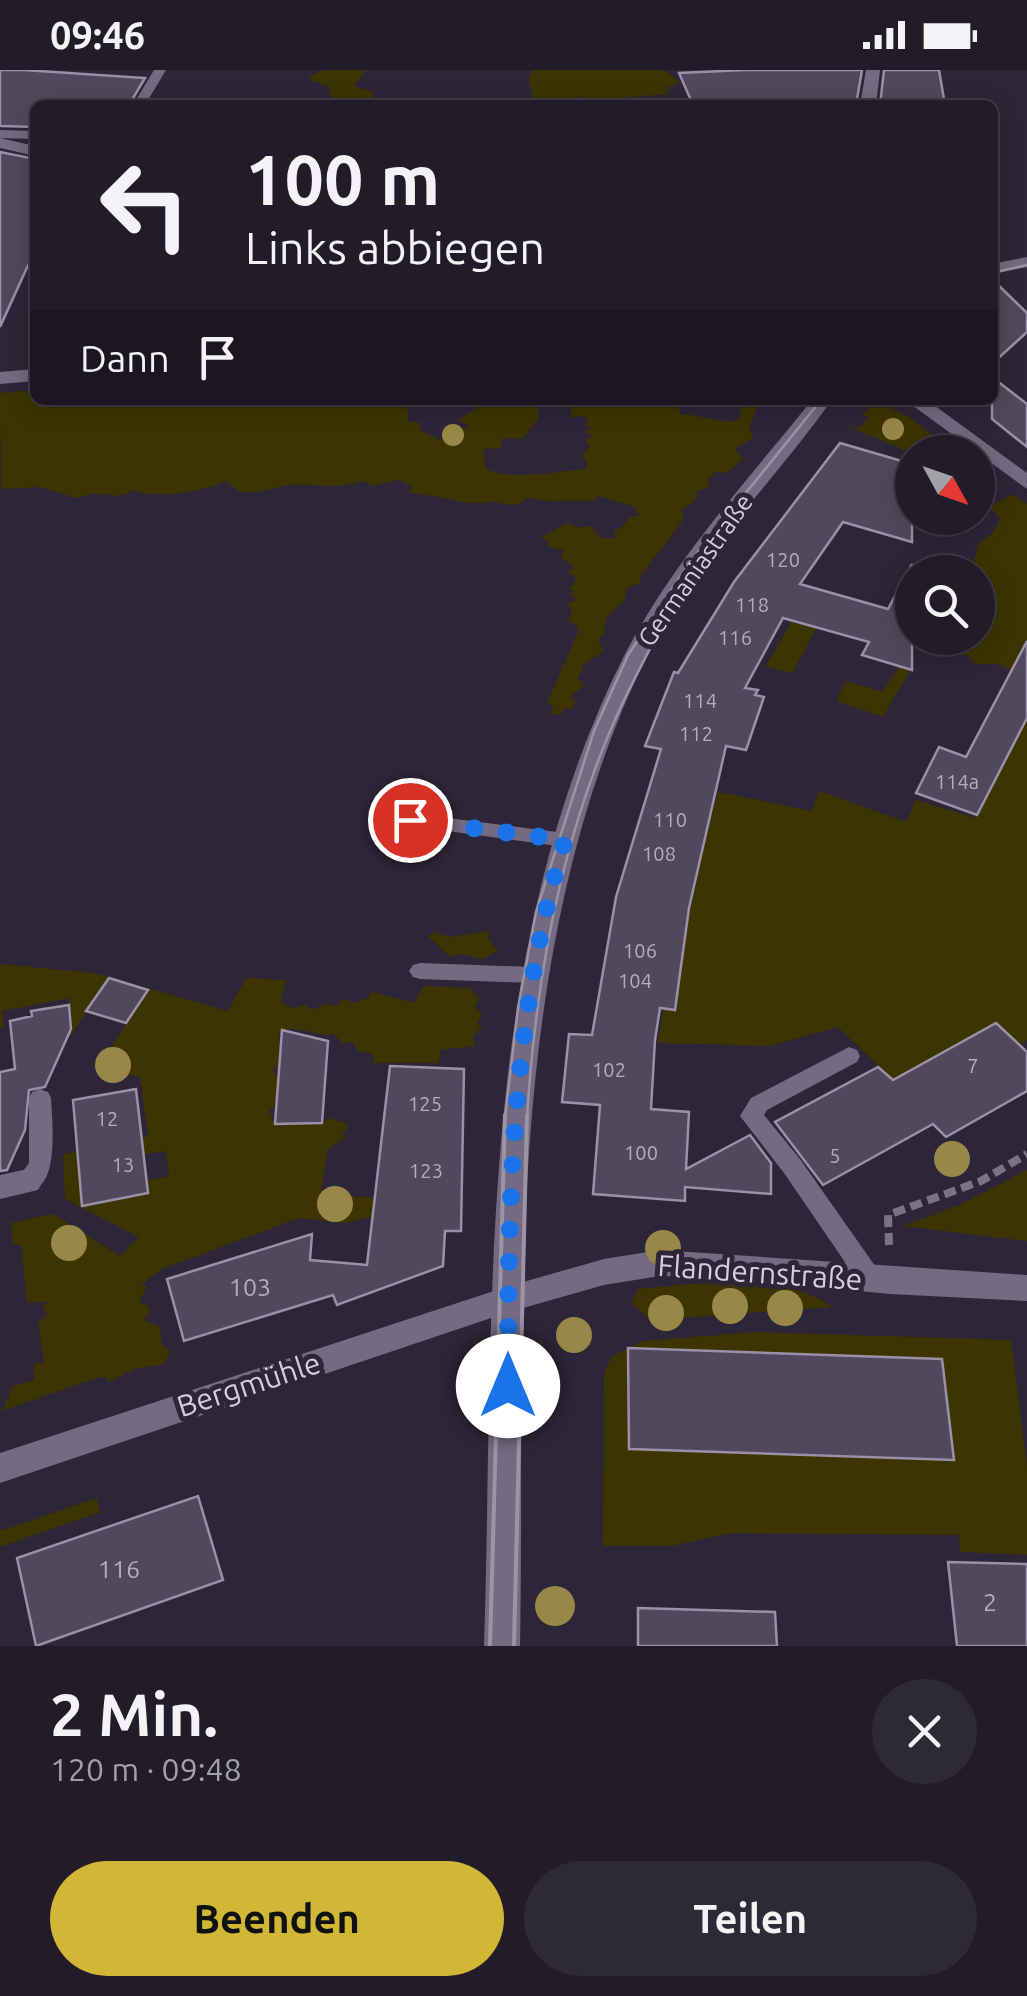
<!DOCTYPE html>
<html lang="de">
<meta charset="utf-8">
<style>
body{margin:0;font-family:Ubuntu,sans-serif;background:#2e2936;color:#f1f3f6;height:100vh;display:flex;flex-direction:column;font-size:38px;white-space:nowrap}
*{box-sizing:border-box;margin:0}
p{font-size:32px;color:#a2a1a8}
.icon{flex:none;width:55px;height:55px;fill:none;stroke:currentColor;stroke-width:2;stroke-linecap:round;stroke-linejoin:round}
.map{position:relative;height:1576px;overflow:hidden}
.sheet{display:flex;flex-direction:column;background:#221c2a;flex:1}
.sheet>*{flex:none}
.top-card{position:absolute;left:30px;top:30px;width:968px;height:305px;border-radius:15px;box-shadow:0 5px 25px #0003,0 0 0 2px #3f3a47;background:#221c2a;color:#f1f3f6;overflow:hidden}
.needle{width:65px;rotate:130deg}
.fabs{position:absolute;left:895px;top:365px;display:grid;gap:20px}
.fabs a{display:grid;place-items:center;width:100px;height:100px;border-radius:50%;background:#221c2a;box-shadow:0 5px 25px #0003,0 0 0 2px #3f3a47;font-size:50px}
.pin{position:absolute;display:grid;place-items:center;width:85px;height:85px;color:#fff;margin:-42px;border:5px solid #fff;border-radius:50%;box-shadow:0 2px 10px #0007}
.me{position:absolute;width:110px;margin:-55px;rotate:0deg;stroke-linejoin:round;filter:drop-shadow(0 0 8px #0008)}
.turn{display:flex;align-items:center;gap:35px;height:210px;padding:0 50px;font-size:45px}
.turn .icon{width:130px;height:130px;stroke-width:2.5}
.turn b{display:block;font-size:70px;line-height:85px}
.then{display:flex;align-items:center;height:95px;padding:0 50px;background:#0003;gap:20px;font-size:38px}
.round{display:grid;place-items:center;flex:none;width:105px;height:105px;border-radius:52px;background:#2e2936}
.overview{display:flex;align-items:center;justify-content:space-between;height:170px;padding:0 50px}
h1{font-size:60px;font-weight:700;line-height:75px}
.primary-button{display:flex;gap:20px;margin-top:auto;padding:20px 50px}
.primary-button a{flex:1;height:115px;border-radius:60px;background:#d1b736;color:#111;font-size:40px;font-weight:700;line-height:115px;text-align:center}
.primary-button a+a{background:#2e2936;color:#f1f3f6}
.status{display:flex;justify-content:space-between;align-items:center;height:70px;padding:0 50px;background:#221c2a;direction:ltr}
.status svg{height:28px;fill:currentColor}
.map>svg:first-child{display:block}
.green{fill:#3e3401}
.building{fill:#51485d;stroke:#9a90a7;stroke-width:2.5}
.lines{fill:none;stroke-linecap:round;stroke-linejoin:round}
.path{stroke:#7a7384;stroke-width:8;stroke-dasharray:12 6;stroke-linecap:butt}
.service{fill:#746a81;fill-rule:evenodd}
.minor{fill:#746a81;fill-rule:evenodd}
.secondary{fill:#746a81;fill-rule:evenodd}
.tram-far1{stroke:#9a94a3;stroke-width:2.5}
.tram{stroke:#9a94a3;stroke-width:4}
.tree{fill:#998747}
.route{stroke:#1a73e8;stroke-width:18;stroke-dasharray:0 32.4}
.labels{text-anchor:middle;stroke-width:10;stroke-linejoin:round;paint-order:stroke}
.number-label{font-size:20px;fill:#b3adbc}
.street-label{font-size:25px;fill:#d4cfdc;stroke:#2d2538}
.near-number-label{font-size:25px;fill:#b3adbc}
.near-street-label{font-size:30px;fill:#d4cfdc;stroke:#2d2538}
</style>
<div class="status"><b>09:46</b><svg viewBox="0 0 49 12"><path d="M0 12V9h3v3zM5 12V6h3v6zM10 12V3h3v9zM15 12V0h3v12zM26 1h20v11H26zM47 4h2v5h-2z"/></svg></div>
<div class="map">
<svg width="1027" height="1576" viewBox="0 0 1027 1576">
<rect width="100%" height="100%" fill="#2d2538"/>
<g class="green">
<polygon points="324,0 366,0 354,16 373,22 373,31 390,28 404,35 339,35 330,25 329,17 311,10 310,6"/>
<polygon points="533,0 665,0 681,13 666,18 669,24 622,28 623,35 590,35 588,28 577,26 580,35 534,35 529,9"/>
<path d="M35 320V330H406L409 352H418L421 361 440 370 458 363 461 358 471 357 458 350 481 335V330H539L538 349 523 368 502 369 501 378 483 379 486 398C507 412 562 401 587 399V391L581 387 590 376 585 371 592 365 585 362 592 357 584 355 589 351 584 346 572 347 569 330H678L673 336 680 339V344C703 344 718 355 740 350V337L745 334 757 338 749 357 753 369 735 378 743 389 727 403 712 402 714 406 707 409 710 417 697 421 695 431 681 440 684 449 639 508 641 513 627 518 625 529 606 548 604 564 598 570 604 581 581 596 583 600 577 608 585 615 570 626 575 631 572 639H564L560 645 549 644 554 637 547 633 578 562V557L568 550 572 543 568 533 576 530 571 524 574 521 569 519 577 508 568 503 574 497 561 487 564 480 547 477 548 471 541 467 568 453 580 458 591 456 600 468 616 469 614 459H620L629 448 640 445 635 442 636 437 598 426 593 431C571 429 548 434 526 427 522 439 502 434 492 431 474 439 433 423 408 423L412 416 399 410 373 416 363 411C339 420 313 413 288 415 280 415 251 428 237 420 232 417 230 413 225 411 209 421 152 430 134 420L118 426 94 423 76 428 41 417 1 419 0 323Z"/>
<polygon points="886,337 909,347 954,382 912,383 849,357 860,358 869,347 862,345 870,338"/>
<polygon points="1013,424 1027,434 1027,606 997,594 976,594 967,585 948,585 919,572 918,568 978,568 978,502 956,502 973,495 979,473 993,463 1000,449 990,437"/>
<polygon points="827,539 792,603 766,596 793,549"/>
<polygon points="900,596 911,599 883,647 836,631 846,611 882,622"/>
<polygon points="1027,633 1027,970 1020,975 996,953 893,1010 838,957 769,976 657,973 679,864 718,722 812,741 819,721 906,752 916,730 975,748"/>
<polygon points="489,861 488,868 498,881 482,889 461,884 450,887 428,866 433,862 451,867"/>
<path d="M0 894 94 903 228 941 246 908 286 910 281 932 292 938 305 935 313 940 325 934 338 936V932L347 929 353 933 368 928 371 922 415 933 423 916 469 918 480 929 475 937 482 943 477 953 482 957 473 967 476 976 440 980 439 993H374L372 983 358 982 353 972 343 973 333 964C313 968 298 952 279 962L280 995 272 999 278 1010 275 1037 269 1040 275 1054 321 1053 329 1048 347 1054V1060L342 1062 346 1067 328 1079 321 1123 384 1129 376 1146 345 1153 299 1148 162 1199 141 1215 147 1216 139 1233 148 1235 150 1241 144 1250 160 1257 162 1275 171 1281 164 1294 135 1299 108 1312 106 1307H99L2 1341 13 1316 34 1310V1294L44 1292 38 1253 47 1245 43 1236 49 1232H27L21 1175H13L11 1153 53 1144 120 1186 139 1167 65 1129 63 1085 77 1081 82 1135 147 1123 146 1111 169 1106 166 1081 143 1084 141 1068 148 1066 140 1007 98 998 148 920 109 908 63 977 61 958 71 956 69 928 2 941 4 958H0Z"/>
<polygon points="1027,1100 1027,1171 903,1156 959,1135"/>
<path d="M699 1213C749 1214 790 1208 833 1237L651 1250 631 1233 638 1219Z"/>
<polygon points="756,1262 1011,1270 1027,1397 1027,1485 960,1482 959,1465 732,1463 671,1476 603,1476 604,1305 611,1287 643,1271"/>
<polygon points="97,1428 100,1442 0,1477 0,1461"/>
</g>
<g class="building">
<polygon points="0,0 24,0 145,8 129,35 35,35 35,57 0,56"/>
<polygon points="745,0 862,0 856,35 693,35 679,3"/>
<polygon points="884,0 939,0 945,35 880,35"/>
<polygon points="0,82 35,89 35,180 0,257"/>
<polygon points="992,209 1027,243 1027,262 992,294"/>
<polygon points="992,307 1027,334 1027,377 992,349"/>
<polygon points="840,373 912,394 912,472 843,452 800,514 888,539 912,494 912,600 862,585 869,572 783,548 745,618 758,620 755,625 764,627 746,680 726,676 689,838 675,940 660,938 655,970 651,1039 689,1042 686,1099 750,1065 771,1093 771,1124 685,1117 685,1131 593,1124 600,1035 562,1032 569,964 592,965 616,827 661,679 645,676 674,602 678,603 734,512"/>
<polygon points="1027,571 1027,648 977,745 916,723 939,677 966,687"/>
<polygon points="109,908 148,920 126,953 86,941"/>
<polygon points="69,935 71,959 45,1017 29,1020 25,1060 7,1100 0,1101 0,1002 15,999 10,951 32,946 31,941"/>
<polygon points="996,953 1027,982 1027,1021 946,1067 933,1054 823,1115 775,1052 878,997 893,1010"/>
<polygon points="282,960 328,971 322,1053 275,1054"/>
<polygon points="390,996 464,999 461,1161 445,1161 443,1196 337,1235 333,1225 184,1271 167,1209 312,1164 310,1190 367,1195"/>
<polygon points="136,1019 148,1123 82,1136 73,1030"/>
<polygon points="628,1278 942,1289 954,1390 629,1379"/>
<polygon points="198,1426 223,1510 36,1576 17,1488"/>
<polygon points="948,1492 1027,1494 1027,1576 957,1576"/>
<polygon points="638,1538 775,1542 777,1576 638,1576"/>
</g>
<g class="lines">
<polyline class="path" points="889,1175 888,1145 981,1111 1027,1084"/>
<g class="service">
<polygon points="154,0 166,0 145,35 133,35"/>
<polygon points="0,60 35,61 35,69 0,68"/>
<polygon points="410,743 565,763 575,770 565,777 403,755 400,750 403,745"/>
<polygon points="420,893 533,897 540,899 544,905 540,911 533,913 420,909 413,907 409,901 413,895"/>
<polygon points="849,977 857,980 860,986 857,992 767,1040 764,1045 800,1089 880,1203 883,1210 880,1217 871,1220 862,1217 784,1103 740,1046 751,1028"/>
<path d="M40 1019 48 1022 51 1028C52 1050 62 1132 20 1118L16 1111 29 1093V1028L32 1022Z"/>
</g>
<g class="minor">
<polygon points="866,0 880,0 876,35 860,35"/>
<polygon points="0,68 35,76 35,86 0,78"/>
<polygon points="905,330 927,330 1027,403 1027,419"/>
<polygon points="28,1099 38,1102 43,1111 38,1120 0,1129 0,1105"/>
<polygon points="660,1180 1027,1205 1027,1231 890,1224 723,1208 660,1206 604,1215 509,1242 0,1413 0,1383 509,1216 604,1189"/>
</g>
<g class="secondary">
<polygon points="1027,187 1027,197 992,204 992,194"/>
<polygon points="35,299 35,311 0,314 0,302"/>
<path d="M812 330H832C770 416 693 491 646 587 498 893 526 1246 520 1576H484C495 1247 472 889 624 586 672 492 746 412 812 330Z"/>
</g>
<g class="tram-far1">
<polyline points="992,203 1027,195"/>
<polyline points="505,1048 518,938 536,842 594,661 628,585 690,492 821,330"/>
<path d="M527 1048C535 915 560 775 614 652 627 622 643 593 658 563"/>
</g>
<g class="tram">
<polyline points="490,1576 505,1045"/>
<polyline points="514,1576 527,1045"/>
</g>
</g>
<g class="tree">
<circle cx="893" cy="359" r="11"/>
<circle cx="453" cy="365" r="11"/>
<circle cx="113" cy="995" r="18"/>
<circle cx="952" cy="1089" r="18"/>
<circle cx="335" cy="1134" r="18"/>
<circle cx="69" cy="1173" r="18"/>
<circle cx="663" cy="1178" r="18"/>
<circle cx="730" cy="1236" r="18"/>
<circle cx="785" cy="1238" r="18"/>
<circle cx="666" cy="1243" r="18"/>
<circle cx="574" cy="1265" r="18"/>
<circle cx="555" cy="1536" r="20"/>
</g>
<g class="lines">
<path class="route" d="M410 750 565 770C511 947 508 1132 508 1316"/>
</g>
<g class="labels">
<g class="number-label">
<text x="783" y="497">120</text>
<text x="752" y="542">118</text>
<text x="735" y="575">116</text>
<text x="700" y="638">114</text>
<text x="696" y="671">112</text>
<text x="957" y="719">114a</text>
<text x="670" y="757">110</text>
<text x="659" y="791">108</text>
<text x="640" y="888">106</text>
<text x="635" y="918">104</text>
<text x="973" y="1003">7</text>
<text x="609" y="1007">102</text>
<text x="425" y="1041">125</text>
<text x="107" y="1056">12</text>
<text x="641" y="1090">100</text>
<text x="835" y="1093">5</text>
<text x="123" y="1102">13</text>
<text x="426" y="1108">123</text>
</g>
<g class="street-label">
<text transform="translate(695 500) rotate(-55)" y="9">Germaniastraße</text>
</g>
<g class="near-number-label">
<text x="250" y="1226">103</text>
<text x="119" y="1508">116</text>
<text x="990" y="1541">2</text>
</g>
<g class="near-street-label">
<text transform="translate(760 1203) rotate(4)" y="10">Flandernstraße</text>
<text transform="translate(249 1315) rotate(-18)" y="10">Bergmühle</text>
</g>
</g>
</svg>
<div class="fabs">
<a><svg class="needle" viewBox="-14 -14 28 28"><path d="M0-13l5 13h-10z" fill="#e53935"/><path d="M0 13l5-13h-10z" fill="#a2a1a8"/></svg></a>
<a><svg class="icon" aria-label="search" viewBox="0 0 24 24"><circle cx="10" cy="10" r="6"/><path d="M15 15l6 6"/></svg></a>
</div>
<div class="pin" style="left:410px;top:750px;background:#d93025"><svg class="icon" aria-label="arrive" viewBox="0 0 24 24"><path d="M6 21V4h12l-3 4 3 4H6"/></svg></div>
<svg class="me" style="left:508px;top:1316px" viewBox="-20 -20 40 40"><circle r="19" fill="#fff"/><path d="M0-13L10 11 0 6-10 11z" fill="#1a73e8"/></svg>
<div class="top-card">
<div class="turn"><svg class="icon" aria-label="left" viewBox="0 0 24 24"><path d="M17 20v-9H6M10 6l-5 5 5 5"/></svg><div><b>100 m</b>Links abbiegen</div></div>
<div class="then">Dann<svg class="icon" aria-label="arrive" viewBox="0 0 24 24"><path d="M6 21V4h12l-3 4 3 4H6"/></svg></div>
</div>
</div>
<section class="sheet">
<div class="overview"><div><h1>2 Min.</h1><p>120 m · 09:48</p></div><a class="round"><svg class="icon" aria-label="close" viewBox="0 0 24 24"><path d="M6 6l12 12M18 6L6 18"/></svg></a></div>
<div class="primary-button"><a>Beenden</a><a>Teilen</a></div>
</section>
